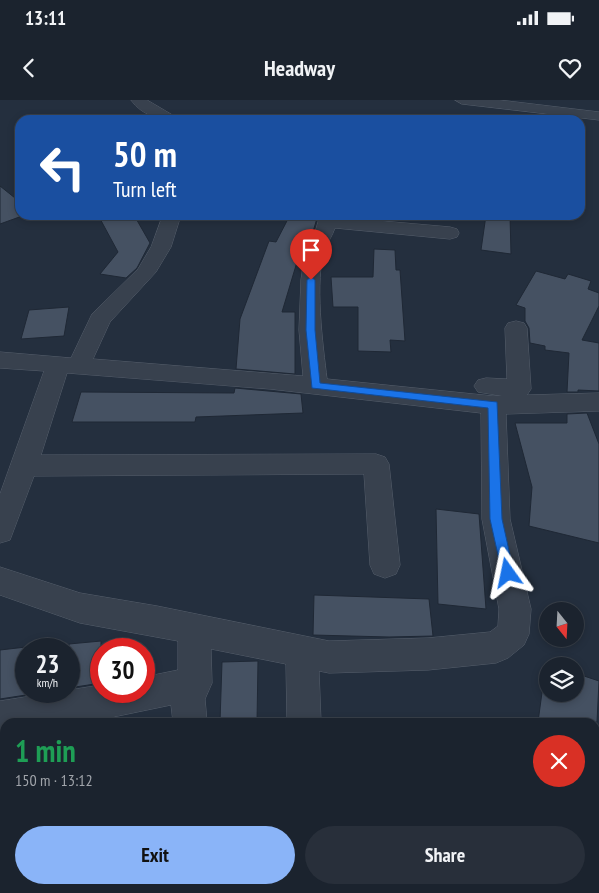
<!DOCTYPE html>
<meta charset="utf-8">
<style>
body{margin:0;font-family:"PT Sans Narrow",sans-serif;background:#282f3a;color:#f1f3f6;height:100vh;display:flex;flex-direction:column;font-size:19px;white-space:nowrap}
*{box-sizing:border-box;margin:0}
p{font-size:16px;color:#a0a4aa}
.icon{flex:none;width:28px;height:28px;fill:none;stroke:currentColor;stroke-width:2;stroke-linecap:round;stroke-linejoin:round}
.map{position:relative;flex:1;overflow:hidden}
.panel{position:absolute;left:0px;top:618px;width:600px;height:176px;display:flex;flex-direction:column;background:#1b232e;border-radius:15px 15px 0 0;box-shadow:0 2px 8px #0003,0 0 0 1px #39404a}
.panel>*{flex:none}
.top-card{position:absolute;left:15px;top:15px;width:570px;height:105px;border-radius:15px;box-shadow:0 2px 8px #0003,0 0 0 1px #39404a;background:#1a4fa0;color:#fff;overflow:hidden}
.needle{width:32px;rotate:162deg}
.buttons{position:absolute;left:539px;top:502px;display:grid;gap:10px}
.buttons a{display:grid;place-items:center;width:45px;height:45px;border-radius:50%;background:#1b232e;box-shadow:0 2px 8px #0003,0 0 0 1px #39404a;font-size:25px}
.speed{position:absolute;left:15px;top:538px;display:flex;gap:10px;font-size:25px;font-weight:700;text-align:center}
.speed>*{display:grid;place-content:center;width:65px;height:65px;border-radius:50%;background:#1b232e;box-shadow:0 2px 8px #0003,0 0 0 1px #39404a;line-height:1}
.speed small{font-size:12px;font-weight:400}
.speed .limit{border:8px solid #d22;background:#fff;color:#111}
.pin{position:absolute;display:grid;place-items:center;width:42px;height:42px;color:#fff;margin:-51px -21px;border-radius:50% 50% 50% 0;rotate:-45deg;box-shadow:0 0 5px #0007}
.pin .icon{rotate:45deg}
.me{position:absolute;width:55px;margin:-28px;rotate:348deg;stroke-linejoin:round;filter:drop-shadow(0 0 4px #0008)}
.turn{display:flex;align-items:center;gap:18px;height:105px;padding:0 15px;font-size:22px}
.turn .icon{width:65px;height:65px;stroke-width:2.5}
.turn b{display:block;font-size:35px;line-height:42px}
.round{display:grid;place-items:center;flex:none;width:52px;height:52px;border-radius:26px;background:#282f3a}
.summary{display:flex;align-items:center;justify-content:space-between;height:85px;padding:0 15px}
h1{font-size:30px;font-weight:600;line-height:38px;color:#1e9e55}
.button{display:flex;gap:10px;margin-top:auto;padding:10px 15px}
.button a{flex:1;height:58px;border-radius:30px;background:#8ab4f8;color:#111;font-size:20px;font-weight:600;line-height:58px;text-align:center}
.button a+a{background:#282f3a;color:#f1f3f6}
.status{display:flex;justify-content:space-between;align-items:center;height:35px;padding:0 25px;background:#1b232e;direction:ltr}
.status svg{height:14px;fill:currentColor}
header{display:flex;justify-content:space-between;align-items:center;height:65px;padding:0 15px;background:#1b232e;font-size:22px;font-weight:600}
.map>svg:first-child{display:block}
.building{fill:#455162;stroke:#1f2835}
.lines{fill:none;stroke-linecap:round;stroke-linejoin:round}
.minor-casing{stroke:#565f6c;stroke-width:1}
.minor{fill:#38414e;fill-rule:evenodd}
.route{fill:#1a73e8;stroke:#114b97}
</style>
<div class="status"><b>13:11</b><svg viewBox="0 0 49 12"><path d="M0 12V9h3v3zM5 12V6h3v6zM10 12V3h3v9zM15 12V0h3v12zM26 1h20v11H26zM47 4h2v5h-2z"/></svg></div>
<header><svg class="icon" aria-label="back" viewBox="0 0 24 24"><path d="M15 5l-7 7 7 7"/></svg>Headway<svg class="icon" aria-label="heart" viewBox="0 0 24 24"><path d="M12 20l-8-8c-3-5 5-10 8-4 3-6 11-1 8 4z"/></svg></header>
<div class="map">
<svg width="599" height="793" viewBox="0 0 599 793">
<rect width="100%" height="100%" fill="#242f3e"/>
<g class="building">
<polygon points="0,86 20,102 20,115 25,115 0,124"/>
<polygon points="98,115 134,115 150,143 137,168 126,178 100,174 118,152"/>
<polygon points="290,115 318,115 312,135 303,150 301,163 297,162 282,212 295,212 295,274 236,269 240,219 269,141 276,142"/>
<polygon points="486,115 510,115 511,154 481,150"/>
<polygon points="374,149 395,150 396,170 400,170 405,241 390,240 391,252 358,251 358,207 333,207 331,177 373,177"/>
<polygon points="536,171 565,179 568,174 591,181 588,189 599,193 599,206 582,240 599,243 599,291 578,290 578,292 567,292 569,253 545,250 545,246 530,243 529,228 525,221 525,208 516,205"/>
<polygon points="69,207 64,236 21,239 29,210"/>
<polygon points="235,288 301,294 303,313 196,317 195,322 72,322 81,292 234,293"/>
<polygon points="587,313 599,344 599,443 529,426 532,387 515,323 567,323 567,314"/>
<polygon points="436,409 479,414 486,509 438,504"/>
<polygon points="314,495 429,499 433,536 389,537 313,535"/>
<polygon points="101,541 101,583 69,588 69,544"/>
<polygon points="26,547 26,595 0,599 0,550"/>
<polygon points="258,561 257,622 220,622 222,562"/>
<polygon points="546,563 556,566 548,566 548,594 575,594 575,573 599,581 597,622 538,622"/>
</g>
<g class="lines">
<defs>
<g id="minor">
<path d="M131 0H147L181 20C162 20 143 17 131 0Z"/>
<polygon points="455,0 499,0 599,12 599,20 462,4"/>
<path d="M163 115H181L171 147 156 172 110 222 93 259 303 276 299 230 301 180 305 150 314 136 320 115H338L337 117 450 127 457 129 459 133 457 137 450 139 335 128C332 136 328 142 325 149 314 179 323 246 327 279L493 296H502L478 292 474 286 478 280 486 278 507 279 505 228 508 223 516 221 524 223 527 228 531 289 527 295 599 293V311L506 314 510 419 531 509 529 534 524 545 508 558 496 563 428 570 329 573 319 571 321 622H287L286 564 211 549 212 583 205 599 207 622H173L171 605 89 622H5V636L0 637V601L101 585V591H144V577L178 570V541L80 523 0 495V467L80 493 157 506 329 541 428 538 490 532 498 526 499 509 482 419 481 313 270 289 67 273 41 355 376 354 385 357 389 364 400 465 396 474 385 478 374 474 370 465 364 374 34 376 10 440 0 443V394L44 271 0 268V252L71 258 92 214 138 169 151 147Z"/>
<rect x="187" y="789" width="40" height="4"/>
</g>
</defs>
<use href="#minor" class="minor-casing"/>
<use href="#minor" class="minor"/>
</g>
<polygon class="route" points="311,177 315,180 315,230 320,283 497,302 502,419 514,473 512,477 503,477 502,473 490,419 488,308 312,288 306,230 307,180"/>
</svg>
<div class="buttons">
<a><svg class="needle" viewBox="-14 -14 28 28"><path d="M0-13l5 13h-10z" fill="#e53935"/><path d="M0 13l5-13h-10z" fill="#a0a4aa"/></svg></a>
<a><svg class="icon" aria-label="layers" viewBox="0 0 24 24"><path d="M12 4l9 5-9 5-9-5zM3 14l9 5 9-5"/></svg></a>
</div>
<div class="speed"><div>23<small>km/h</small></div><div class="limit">30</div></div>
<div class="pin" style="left:311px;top:180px;background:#d93025"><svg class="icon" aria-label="arrive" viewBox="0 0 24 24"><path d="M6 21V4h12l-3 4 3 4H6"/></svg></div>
<svg class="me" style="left:508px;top:473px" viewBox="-20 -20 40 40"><path d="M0-17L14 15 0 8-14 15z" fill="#1a73e8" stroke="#fff" stroke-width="4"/></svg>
<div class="top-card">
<div class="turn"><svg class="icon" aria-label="left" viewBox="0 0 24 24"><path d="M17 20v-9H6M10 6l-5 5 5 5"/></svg><div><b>50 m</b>Turn left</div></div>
</div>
<section class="panel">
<div class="summary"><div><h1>1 min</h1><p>150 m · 13:12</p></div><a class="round" style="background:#d93025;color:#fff"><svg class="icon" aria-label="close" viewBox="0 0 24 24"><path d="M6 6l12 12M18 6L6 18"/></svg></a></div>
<div class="button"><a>Exit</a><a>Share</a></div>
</section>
</div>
